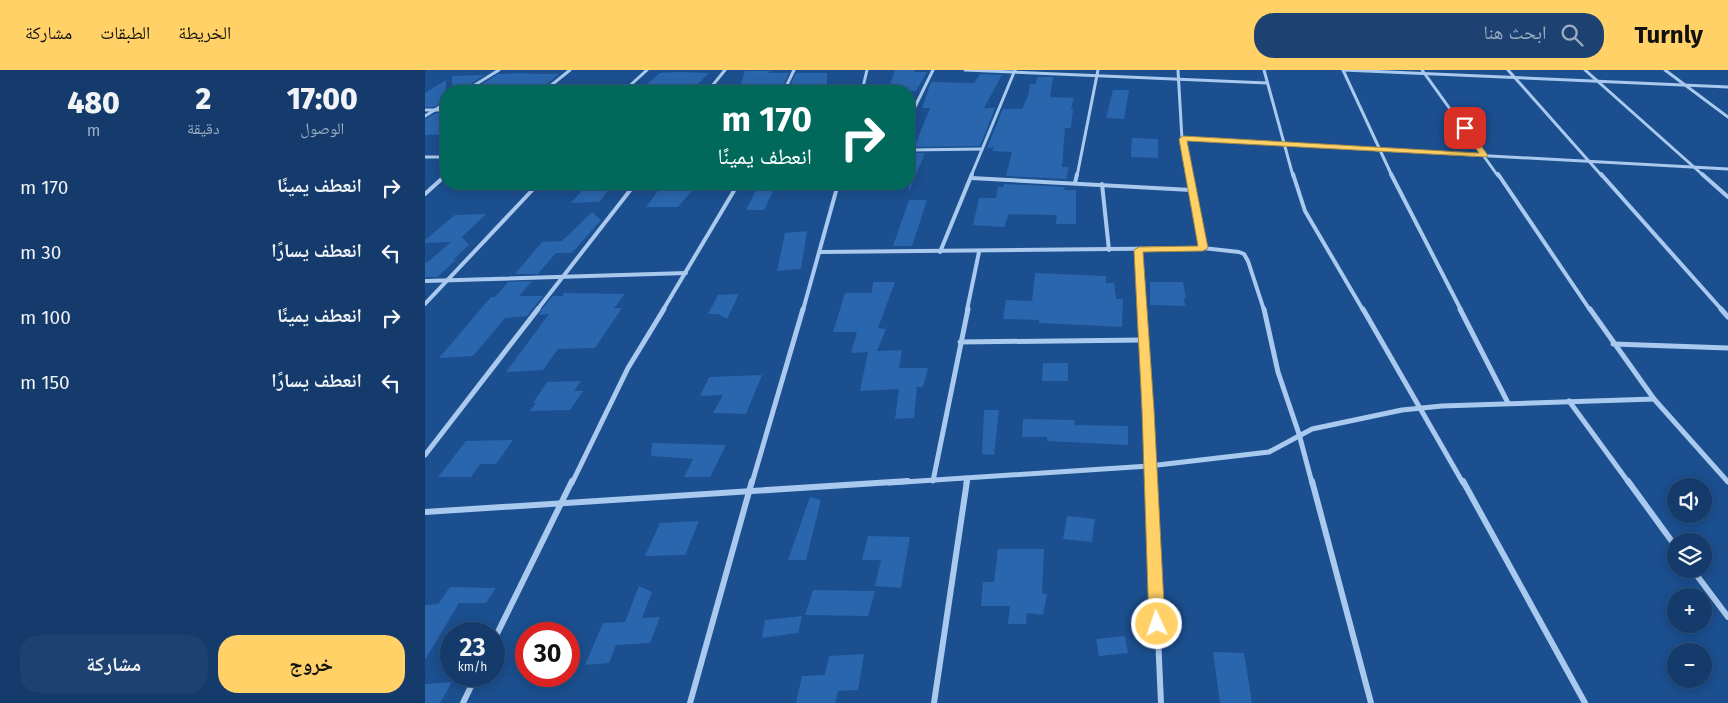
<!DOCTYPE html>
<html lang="ar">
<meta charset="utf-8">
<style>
body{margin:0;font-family:"Fira Sans","Noto Naskh Arabic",sans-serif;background:#1d4271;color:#f1f3f6;direction:rtl;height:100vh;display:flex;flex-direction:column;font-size:19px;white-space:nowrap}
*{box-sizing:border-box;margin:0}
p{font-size:16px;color:#9dadc1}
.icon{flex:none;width:28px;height:28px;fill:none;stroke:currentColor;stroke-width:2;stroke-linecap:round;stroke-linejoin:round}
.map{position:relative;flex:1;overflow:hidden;direction:ltr}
.drawer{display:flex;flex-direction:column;background:#143b6b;width:425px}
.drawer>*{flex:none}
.guide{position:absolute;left:15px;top:15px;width:475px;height:105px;border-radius:20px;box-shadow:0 2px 12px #0003,0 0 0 1px #33557e;direction:rtl;background:#00695c;color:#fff;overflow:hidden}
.fabs{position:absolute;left:1242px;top:408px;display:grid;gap:10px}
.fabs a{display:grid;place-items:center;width:45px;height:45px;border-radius:50%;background:#143b6b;box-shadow:0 2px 12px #0003,0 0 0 1px #33557e;font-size:25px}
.speed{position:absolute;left:15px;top:552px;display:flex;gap:10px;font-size:25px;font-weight:700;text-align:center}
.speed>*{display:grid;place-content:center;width:65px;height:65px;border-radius:50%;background:#143b6b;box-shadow:0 2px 12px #0003,0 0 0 1px #33557e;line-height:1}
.speed small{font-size:12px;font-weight:400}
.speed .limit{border:8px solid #d22;background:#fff;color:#111}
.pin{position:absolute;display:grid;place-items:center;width:42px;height:42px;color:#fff;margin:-21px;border-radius:10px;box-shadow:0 2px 8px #0006}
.me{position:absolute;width:55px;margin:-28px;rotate:357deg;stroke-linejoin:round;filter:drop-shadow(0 0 4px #0008)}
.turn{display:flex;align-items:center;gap:18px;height:105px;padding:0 20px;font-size:22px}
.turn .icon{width:65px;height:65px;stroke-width:2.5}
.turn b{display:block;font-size:35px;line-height:42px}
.eta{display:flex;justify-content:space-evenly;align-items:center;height:85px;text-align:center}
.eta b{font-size:30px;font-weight:800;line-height:35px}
.cta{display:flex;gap:10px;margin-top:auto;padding:10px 20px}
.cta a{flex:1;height:58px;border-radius:20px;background:#ffd166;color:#111;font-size:20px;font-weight:800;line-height:58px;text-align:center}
.cta a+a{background:#1d4271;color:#f1f3f6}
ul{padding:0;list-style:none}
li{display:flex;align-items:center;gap:15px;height:65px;padding:0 20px}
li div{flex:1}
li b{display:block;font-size:19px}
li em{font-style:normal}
header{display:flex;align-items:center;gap:30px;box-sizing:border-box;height:70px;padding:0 25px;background:#ffd166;color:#111}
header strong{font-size:24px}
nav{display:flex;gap:28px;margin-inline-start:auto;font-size:18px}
.search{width:350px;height:45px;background:#1d4271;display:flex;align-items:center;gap:12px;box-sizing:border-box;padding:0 18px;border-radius:20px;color:#9dadc1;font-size:19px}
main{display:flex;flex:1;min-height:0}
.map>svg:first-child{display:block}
.building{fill:#2a66ad}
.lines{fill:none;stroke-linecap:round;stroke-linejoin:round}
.minor-far3{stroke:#a9c9ee;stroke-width:3}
.minor-far2{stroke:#a9c9ee;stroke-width:4}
.minor-far1{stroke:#a9c9ee;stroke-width:5}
.minor{stroke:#a9c9ee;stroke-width:6}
.route{fill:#ffd166;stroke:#a68842}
</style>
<header>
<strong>Turnly</strong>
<div class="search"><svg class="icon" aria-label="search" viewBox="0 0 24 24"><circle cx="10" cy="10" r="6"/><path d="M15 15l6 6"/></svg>ابحث هنا</div>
<nav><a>الخريطة</a><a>الطبقات</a><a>مشاركة</a></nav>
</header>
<main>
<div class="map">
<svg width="1303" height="633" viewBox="0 0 1303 633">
<rect width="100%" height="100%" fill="#1b4f8f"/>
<g class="building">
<polygon points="470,0 490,0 489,2 502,2 491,21 463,21"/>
<polygon points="320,1 345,1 343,3 364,3 357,18 314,20"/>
<polygon points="253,2 284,3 266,21 214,21 235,3"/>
<polygon points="105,3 103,4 134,4 116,19 49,19 73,4"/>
<polygon points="371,3 402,3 402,17 364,18"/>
<polygon points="555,4 577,5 559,38 570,38 555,76 484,77 484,75 490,75 505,38 497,38 506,12 549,13"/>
<polygon points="60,5 37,19 27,19 27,6"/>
<polygon points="612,7 628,7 625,27 649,28 646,39 648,39 646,58 640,58 637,97 644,97 641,109 581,106 587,82 567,81 569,77 562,78 578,39 597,39 603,26 605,14 611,14"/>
<polygon points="21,10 21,30 9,37 0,37 0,23"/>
<polygon points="688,20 704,20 699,49 681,48"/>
<polygon points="11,43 21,43 21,64 0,65 0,49"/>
<polygon points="707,68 733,69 733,88 706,87"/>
<polygon points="484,83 500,83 484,121"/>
<polygon points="579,114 640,117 639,120 651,120 651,154 631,154 632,145 584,144 579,157 548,155 554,128 571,128 573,117 578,117"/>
<polygon points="187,116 174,132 146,133 160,117"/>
<polygon points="271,116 253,137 221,137 236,117"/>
<polygon points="331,120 349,120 339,140 321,140"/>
<polygon points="484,130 502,130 487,176 468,176"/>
<polygon points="167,142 176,150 147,183 131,183 113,204 90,204 117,172 137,171"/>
<polygon points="61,144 37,167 44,175 28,190 32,189 12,207 0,207 0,192 3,192 26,172 0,173 0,170 30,145"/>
<polygon points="382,161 376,199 352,201 360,163"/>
<polygon points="610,203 681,206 681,213 689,213 691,229 698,229 697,257 614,253 614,250 578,249 581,230 607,231"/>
<polygon points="107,211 94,226 118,226 102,246 80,248 48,286 14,288 66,227 70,227 83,212"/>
<polygon points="448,212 470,212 453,258 461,259 452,281 477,280 474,298 503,298 498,317 492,317 489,348 470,349 474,319 435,321 443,282 426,283 432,262 408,262 420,223 447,223"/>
<polygon points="725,212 758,212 761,228 759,228 760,236 725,235"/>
<polygon points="139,223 200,224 189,238 197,238 170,278 133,279 118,300 81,302 124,244 114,245 117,239 128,226 138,226"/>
<polygon points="314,224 302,249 293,244 283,244 293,225"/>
<polygon points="618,293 643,293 643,311 617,311"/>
<polygon points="337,305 321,344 288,343 298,325 275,326 284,307"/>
<polygon points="156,311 149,321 158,321 145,340 105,341 111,333 108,333 122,312"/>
<polygon points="559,340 574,340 569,385 557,384"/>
<polygon points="598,349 650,350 649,355 703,356 703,375 622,371 622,367 597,367"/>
<polygon points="88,370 71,394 55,394 46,407 13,407 41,371"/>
<polygon points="227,373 301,375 285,407 259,407 268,389 226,386"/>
<polygon points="385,427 396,430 381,490 363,490"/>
<polygon points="642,446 670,449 667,472 638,469"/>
<polygon points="274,451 260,485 220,486 235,453"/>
<polygon points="443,466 485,467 476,518 450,516 456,490 437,490"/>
<polygon points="573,479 619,479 617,523 622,524 618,545 602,543 601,554 583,554 585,536 556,536 558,512 569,512"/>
<polygon points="214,516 227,522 217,548 235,547 225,573 191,575 184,593 160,595 178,553 200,552"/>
<polygon points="25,517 71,518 61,533 34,533 0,590 0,535 13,534"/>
<polygon points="388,520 450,521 443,546 380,545"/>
<polygon points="377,546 373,563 337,568 340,550"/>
<polygon points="700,566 703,583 674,586 671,569"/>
<polygon points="788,582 819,583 827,633 795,633"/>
<polygon points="439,584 433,620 413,621 410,633 371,633 377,606 400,605 404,586"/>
<polygon points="27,612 15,633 0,633 0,614"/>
</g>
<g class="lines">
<g class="minor-far3">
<polyline points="540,0 842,13"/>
<polyline points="753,0 757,69 764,106"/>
<polyline points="839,0 868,106"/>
<polyline points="918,0 1303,17"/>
<polyline points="918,0 967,106"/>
<polyline points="997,0 1073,106"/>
<polyline points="1083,0 1177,106"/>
<polyline points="1160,0 1279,106"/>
<polyline points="1240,0 1303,47"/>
<polyline points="40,21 74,0"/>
<polyline points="119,21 145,0"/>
<polyline points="199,21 222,0"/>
<polyline points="283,21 300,0"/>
<polyline points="359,21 369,0"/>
<polyline points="437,21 442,0"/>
<polyline points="0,40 21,40"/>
<polyline points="0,46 21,33"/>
<polyline points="484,49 508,0"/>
<polyline points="757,69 1303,99"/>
<polyline points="484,80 557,79"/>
<polyline points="0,87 21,87"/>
<polyline points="546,106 590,0"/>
<polyline points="652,106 673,0"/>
</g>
<g class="minor-far2">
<polyline points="764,104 778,178"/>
<polyline points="868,104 880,141 938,240"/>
<polyline points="966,104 1036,240"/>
<polyline points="1073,104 1165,240"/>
<polyline points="1176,104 1297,240"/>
<polyline points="1277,104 1303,127"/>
<polyline points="546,108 766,120"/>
<polyline points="650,113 652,104"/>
<polyline points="677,114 684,180"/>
<polyline points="0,124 21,105"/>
<polyline points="714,180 717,240"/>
<polyline points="395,182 778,178 814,182 819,184 823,191 839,240"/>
<polyline points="515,182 547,104"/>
<polyline points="0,211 261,203"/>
<polyline points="0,234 113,114"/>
<polyline points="112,240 210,114"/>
<polyline points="238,240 313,114"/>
<polyline points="378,240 413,114"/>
<polyline points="542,240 554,182"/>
</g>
<g class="minor-far1">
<polyline points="717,239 726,413"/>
<polyline points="839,239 853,302 874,364 887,413"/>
<polyline points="938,239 1038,413"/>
<polyline points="1035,239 1083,333"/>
<polyline points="1165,239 1229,329 1303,412"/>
<polyline points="1296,239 1303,247"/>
<polyline points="535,272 718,270"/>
<polyline points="1188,274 1303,278"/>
<polyline points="1144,331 1204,413"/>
<polyline points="0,385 113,239"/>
<polyline points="508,411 543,239"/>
<polyline points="147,413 203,298 239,239"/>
<polyline points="327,413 378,239"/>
<polyline points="464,413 724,396 844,382 887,359 977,340 1017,336 1229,329"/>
<polyline points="541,413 542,408"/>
</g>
<g class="minor">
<polyline points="726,411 736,633"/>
<polyline points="887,411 946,633"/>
<polyline points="1038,411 1160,633"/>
<polyline points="1203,411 1251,477"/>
<polyline points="0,442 483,411"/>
<polyline points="1267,499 1303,547"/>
<polyline points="69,570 147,411"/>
<polyline points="38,633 51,606"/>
<polyline points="265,633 327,411"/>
<polyline points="509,633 542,411"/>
</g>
</g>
<polygon class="route" points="1040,56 1042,57 1062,84 1062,87 762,71 783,178 778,181 718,182 729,340 740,554 737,559 732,561 727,559 724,554 717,340 709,180 714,177 773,176 754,69 758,66 1054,83 1036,58"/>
</svg>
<div class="fabs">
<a><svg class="icon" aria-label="sound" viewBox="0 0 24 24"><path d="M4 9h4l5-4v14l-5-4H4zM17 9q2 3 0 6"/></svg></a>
<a><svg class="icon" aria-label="layers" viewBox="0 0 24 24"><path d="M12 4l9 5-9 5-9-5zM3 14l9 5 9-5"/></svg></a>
<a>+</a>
<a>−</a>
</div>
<div class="speed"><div>23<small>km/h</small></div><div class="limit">30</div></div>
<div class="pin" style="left:1040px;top:58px;background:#d93025"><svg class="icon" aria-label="arrive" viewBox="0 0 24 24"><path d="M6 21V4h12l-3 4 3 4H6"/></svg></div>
<svg class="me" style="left:732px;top:554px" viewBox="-20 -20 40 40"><circle r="17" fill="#ffd166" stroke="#fff" stroke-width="3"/><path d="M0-11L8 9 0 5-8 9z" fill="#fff"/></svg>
<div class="guide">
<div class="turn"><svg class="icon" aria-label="right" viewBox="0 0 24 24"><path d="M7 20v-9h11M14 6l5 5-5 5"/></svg><div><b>170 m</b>انعطف يمينًا</div></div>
</div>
</div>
<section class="drawer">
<div class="eta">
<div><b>17:00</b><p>الوصول</p></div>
<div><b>2</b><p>دقيقة</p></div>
<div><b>480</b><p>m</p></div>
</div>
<ul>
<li><svg class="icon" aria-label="right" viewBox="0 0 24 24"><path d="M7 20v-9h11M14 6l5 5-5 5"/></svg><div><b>انعطف يمينًا</b></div><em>170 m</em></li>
<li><svg class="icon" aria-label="left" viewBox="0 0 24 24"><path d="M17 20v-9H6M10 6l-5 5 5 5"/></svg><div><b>انعطف يسارًا</b></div><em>30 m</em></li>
<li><svg class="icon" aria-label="right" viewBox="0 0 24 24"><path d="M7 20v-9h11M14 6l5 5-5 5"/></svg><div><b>انعطف يمينًا</b></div><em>100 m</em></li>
<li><svg class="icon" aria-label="left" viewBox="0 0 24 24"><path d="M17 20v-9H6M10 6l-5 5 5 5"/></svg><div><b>انعطف يسارًا</b></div><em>150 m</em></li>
</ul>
<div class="cta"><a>خروج</a><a>مشاركة</a></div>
</section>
</main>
